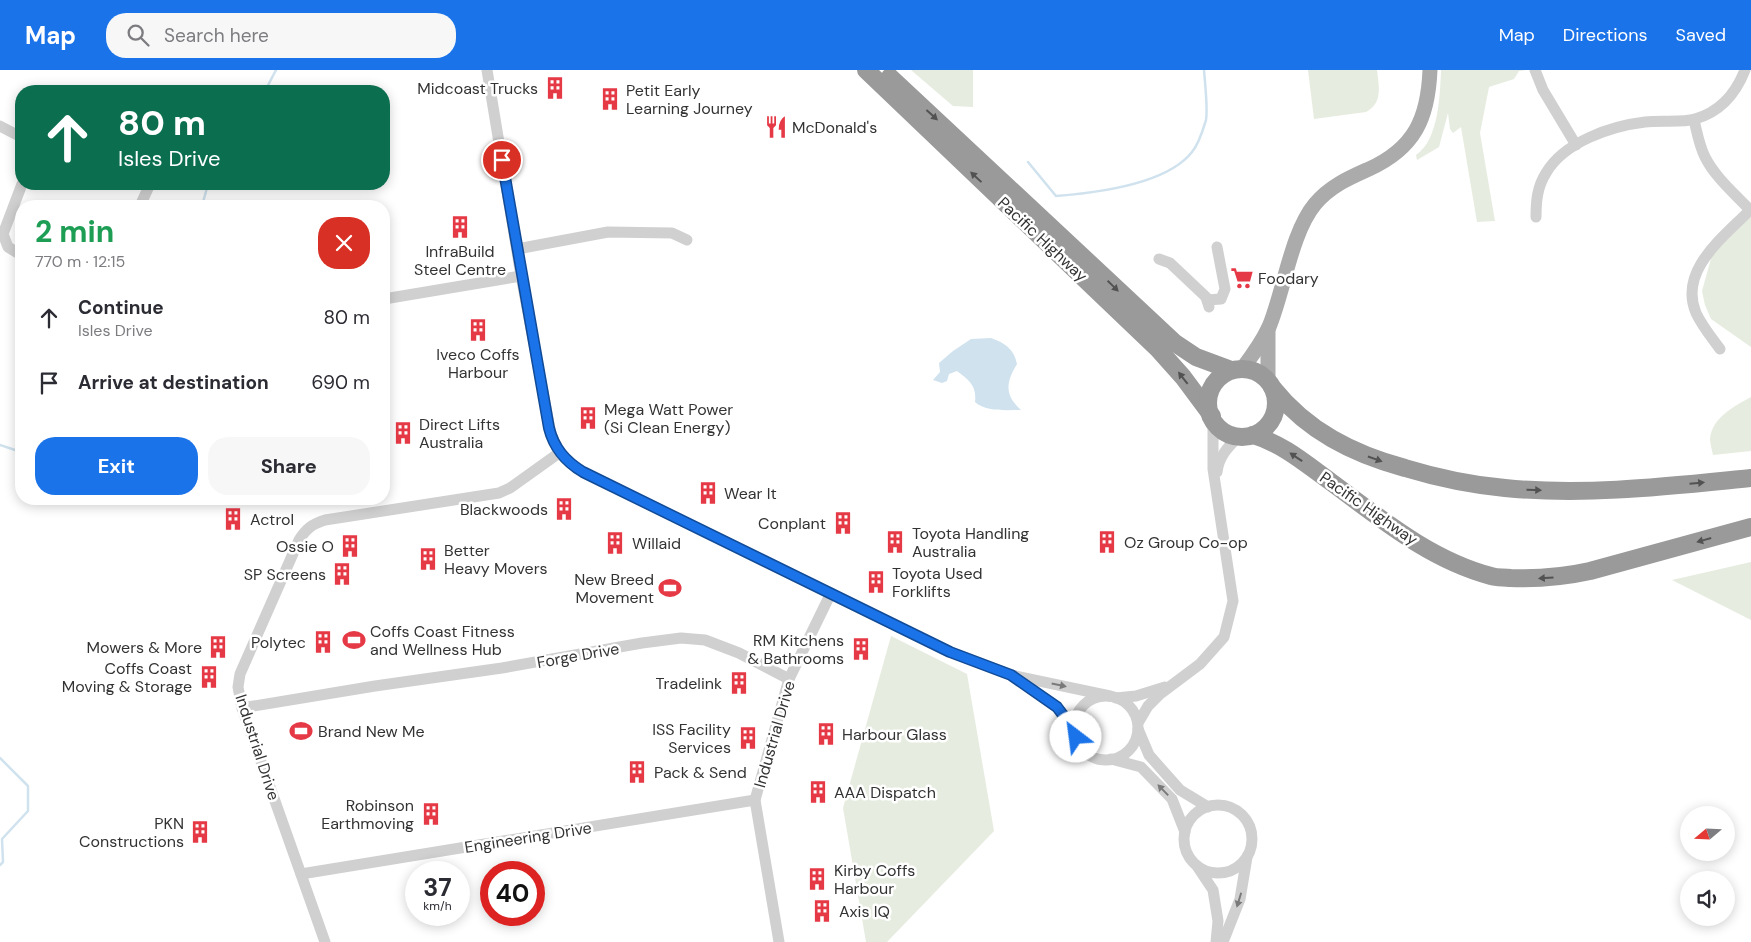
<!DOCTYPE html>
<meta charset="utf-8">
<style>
body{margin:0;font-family:"DM Sans",sans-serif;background:#f7f7f7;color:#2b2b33;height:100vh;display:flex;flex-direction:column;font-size:19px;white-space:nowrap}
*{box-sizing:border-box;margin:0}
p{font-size:16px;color:#7c7c81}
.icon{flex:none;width:28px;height:28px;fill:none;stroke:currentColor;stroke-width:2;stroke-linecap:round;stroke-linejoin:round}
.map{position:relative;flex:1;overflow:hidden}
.sheet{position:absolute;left:15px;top:130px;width:375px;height:305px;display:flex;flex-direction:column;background:#fff;border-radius:20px;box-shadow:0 2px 12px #0003}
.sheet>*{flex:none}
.banner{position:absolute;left:15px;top:15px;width:375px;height:105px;border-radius:20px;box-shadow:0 2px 12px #0003;background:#0b6e4f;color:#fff;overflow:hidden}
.needle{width:32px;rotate:251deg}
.controls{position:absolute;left:1680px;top:736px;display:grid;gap:10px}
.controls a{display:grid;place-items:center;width:55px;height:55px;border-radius:50%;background:#fff;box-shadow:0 2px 12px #0003;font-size:25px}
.speed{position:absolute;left:405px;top:791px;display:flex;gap:10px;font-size:25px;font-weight:700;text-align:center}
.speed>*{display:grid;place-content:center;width:65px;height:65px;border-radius:50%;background:#fff;box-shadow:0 2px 12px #0003;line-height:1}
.speed small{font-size:12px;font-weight:400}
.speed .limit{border:8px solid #d22;background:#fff;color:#111}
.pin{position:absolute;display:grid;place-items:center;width:42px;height:42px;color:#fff;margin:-21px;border:2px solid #fff;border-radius:50%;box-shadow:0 1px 5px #0007}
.me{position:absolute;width:55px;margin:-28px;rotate:330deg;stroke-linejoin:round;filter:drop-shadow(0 0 4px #0008)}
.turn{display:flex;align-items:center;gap:18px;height:105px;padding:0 20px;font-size:22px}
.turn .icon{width:65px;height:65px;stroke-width:2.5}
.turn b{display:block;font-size:35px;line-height:42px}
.round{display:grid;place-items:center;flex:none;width:52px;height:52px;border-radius:20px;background:#f7f7f7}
.headline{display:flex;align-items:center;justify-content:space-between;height:85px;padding:0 20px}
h1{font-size:30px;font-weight:700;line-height:38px;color:#1e9e55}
.button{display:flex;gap:10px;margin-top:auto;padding:10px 20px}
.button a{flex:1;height:58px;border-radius:20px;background:#1a73e8;color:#fff;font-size:20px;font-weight:700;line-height:58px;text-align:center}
.button a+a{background:#f7f7f7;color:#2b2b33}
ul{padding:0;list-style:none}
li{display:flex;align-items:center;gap:15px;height:65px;padding:0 20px}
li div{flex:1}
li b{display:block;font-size:19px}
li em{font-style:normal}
header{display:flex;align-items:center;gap:30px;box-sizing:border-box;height:70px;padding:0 25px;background:#1a73e8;color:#fff}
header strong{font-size:24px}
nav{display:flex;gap:28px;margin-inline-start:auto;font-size:18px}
.search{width:350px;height:45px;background:#f7f7f7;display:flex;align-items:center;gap:12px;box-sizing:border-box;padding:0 18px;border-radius:20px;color:#7c7c81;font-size:19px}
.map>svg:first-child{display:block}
.green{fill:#e6ecdf}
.water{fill:#cfe2ee}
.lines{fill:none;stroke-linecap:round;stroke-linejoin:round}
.stream{stroke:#cfe2ee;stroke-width:2.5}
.minor{stroke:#d0d0d0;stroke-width:11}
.major{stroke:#ababab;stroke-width:15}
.highway{stroke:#9a9a9a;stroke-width:18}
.oneway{fill:#525252}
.oneway2{fill:#7a7a7a}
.route-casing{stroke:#114b97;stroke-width:12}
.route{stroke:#1a73e8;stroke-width:9}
.labels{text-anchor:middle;stroke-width:5;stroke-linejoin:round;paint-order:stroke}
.poi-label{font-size:16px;fill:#333;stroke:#fff;text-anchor:start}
.street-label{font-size:16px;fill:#333;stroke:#fff}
</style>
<header>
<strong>Map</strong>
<div class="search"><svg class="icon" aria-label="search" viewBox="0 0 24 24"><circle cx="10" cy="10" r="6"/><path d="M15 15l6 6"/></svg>Search here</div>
<nav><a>Map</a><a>Directions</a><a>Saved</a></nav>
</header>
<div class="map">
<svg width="1751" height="872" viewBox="0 0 1751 872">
<rect width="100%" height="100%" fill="#fff"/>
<g class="green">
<polygon points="911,0 973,0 973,37 953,36"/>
<path d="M1308 0H1377C1379 17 1383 33 1366 42L1314 49Z"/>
<path d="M1441 0H1526L1519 1 1514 9 1489 17 1480 63 1495 151 1477 152 1461 57 1453 63 1450 59 1448 43 1439 77 1417 90 1416 85C1439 70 1440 24 1441 0Z"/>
<polygon points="1751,146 1751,277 1711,249 1705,235 1702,221 1712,185"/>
<path d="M1751 327V381L1713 385C1712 380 1710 373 1710 369 1712 347 1735 336 1751 327Z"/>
<polygon points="1751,492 1751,550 1672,510"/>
<polygon points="891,566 967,604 994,761 887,872 866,872 843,738"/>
</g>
<path class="water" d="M991 268C1005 273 1014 279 1017 294 1006 312 1004 325 1021 340 1006 340 986 342 975 332 977 316 969 310 957 301L949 304 947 311 942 313 933 310 940 302 939 293 953 281 971 269Z"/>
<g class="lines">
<g class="stream">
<polyline points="265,21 276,0"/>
<path d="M1028 92 1056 126C1095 123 1166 115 1192 82 1199 74 1203 60 1206 50 1208 38 1205 14 1204 0"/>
<polyline points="202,136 208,114"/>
<polyline points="0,375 21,382"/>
<polyline points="0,688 28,716 28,741 2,769 3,792 0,795"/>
</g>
<g class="minor">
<polyline points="487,0 521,206 551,364 559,383 571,394 583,402 950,582 1011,605 1110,626"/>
<polyline points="1535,0 1543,20 1576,75"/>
<path d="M1694 50C1697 62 1699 75 1705 87 1715 107 1734 123 1750 140 1724 167 1678 200 1696 243 1702 256 1712 268 1720 279"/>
<polyline points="0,56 21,67"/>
<polyline points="140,136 150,114"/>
<path d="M1536 147C1536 132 1537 117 1546 103 1564 72 1611 56 1645 52 1660 50 1683 53 1695 49 1720 42 1736 23 1745 0"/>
<polyline points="517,179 608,162 672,163 687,170"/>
<polyline points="21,185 8,177 3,164 22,114"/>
<polyline points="1159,189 1170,193 1206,227 1209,237"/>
<polyline points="384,229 521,206"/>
<polyline points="1207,230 1221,229 1225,219 1217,177"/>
<path d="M1217 402C1219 386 1228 377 1239 366"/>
<polyline points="1017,609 1057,637 1075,661"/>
<circle cx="1106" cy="658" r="32"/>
<polyline points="1116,628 1136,626 1165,617"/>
<polyline points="242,638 375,616 502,598 642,573 681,568 705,570 739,583 789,609"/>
<polyline points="1138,653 1148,636 1160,624 1200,594 1224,567 1233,531 1213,399 1213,350"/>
<polyline points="1138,659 1149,685 1180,720 1208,737"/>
<polyline points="1111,689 1141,697 1172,729 1185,762"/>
<circle cx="1218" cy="769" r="34"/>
<polyline points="1197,796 1213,820 1218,851 1216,872"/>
<polyline points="301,804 755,730"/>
<path d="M325 872 242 638 238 617 240 604 299 470C306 459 312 454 325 450L499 423 510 418 559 383"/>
<polyline points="779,872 755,730 789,609 831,523"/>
<polyline points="1223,872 1240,829 1247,787"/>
</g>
<g class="major">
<path d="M1242 299C1252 286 1262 272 1269 257 1284 221 1291 163 1315 134 1330 116 1349 108 1369 99 1415 78 1428 48 1430 0"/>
<polyline points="1268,311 1268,259"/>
</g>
<g class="highway">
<polyline points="866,0 1158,279 1183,307 1212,346"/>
<polyline points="890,7 1175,273 1196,287 1231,300"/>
<circle cx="1242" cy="333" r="34"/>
<path d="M1272 317C1307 361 1353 384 1405 398 1438 408 1472 415 1505 418 1587 426 1670 416 1751 408"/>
<path d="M1253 365C1283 374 1306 394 1331 412 1380 448 1430 490 1491 506 1497 508 1504 507 1510 508 1537 509 1563 507 1590 501L1751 457"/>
</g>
</g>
<defs><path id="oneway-solid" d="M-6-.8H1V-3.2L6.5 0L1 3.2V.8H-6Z" transform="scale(1.25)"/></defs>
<g class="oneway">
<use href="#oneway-solid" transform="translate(932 45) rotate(42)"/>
<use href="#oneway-solid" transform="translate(976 107) rotate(-137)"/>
<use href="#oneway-solid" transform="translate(1113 216) rotate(44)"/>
<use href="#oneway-solid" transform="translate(1183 308) rotate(-128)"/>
<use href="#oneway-solid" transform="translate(1296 387) rotate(-146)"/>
<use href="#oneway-solid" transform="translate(1375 389) rotate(19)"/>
<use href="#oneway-solid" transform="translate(1697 413) rotate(-5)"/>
<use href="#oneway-solid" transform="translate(1534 420) rotate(1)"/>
<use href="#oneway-solid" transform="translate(1704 470) rotate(164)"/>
<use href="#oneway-solid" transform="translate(1546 508) rotate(176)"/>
</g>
<g class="oneway2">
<use href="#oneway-solid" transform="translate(1059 615) rotate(12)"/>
<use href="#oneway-solid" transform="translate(1163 720) rotate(-134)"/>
<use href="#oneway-solid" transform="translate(1239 830) rotate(107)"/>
</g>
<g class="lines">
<defs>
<path id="route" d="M502 90 549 358C554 378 565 391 583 402L950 582 1011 605 1057 637 1075 661 1076 667"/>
</defs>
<use href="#route" class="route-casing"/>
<use href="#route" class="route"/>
</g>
<defs>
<symbol id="building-bare" viewBox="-9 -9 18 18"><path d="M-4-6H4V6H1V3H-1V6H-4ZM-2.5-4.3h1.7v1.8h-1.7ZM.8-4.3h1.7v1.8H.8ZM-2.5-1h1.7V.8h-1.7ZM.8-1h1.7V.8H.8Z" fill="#e63946" stroke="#fff" stroke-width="2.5" paint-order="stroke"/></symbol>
<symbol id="restaurant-bare" viewBox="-9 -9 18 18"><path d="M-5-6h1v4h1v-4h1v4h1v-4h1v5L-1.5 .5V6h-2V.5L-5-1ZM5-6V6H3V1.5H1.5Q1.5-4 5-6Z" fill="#e63946" stroke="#fff" stroke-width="2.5" paint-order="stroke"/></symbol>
<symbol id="supermarket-bare" viewBox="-9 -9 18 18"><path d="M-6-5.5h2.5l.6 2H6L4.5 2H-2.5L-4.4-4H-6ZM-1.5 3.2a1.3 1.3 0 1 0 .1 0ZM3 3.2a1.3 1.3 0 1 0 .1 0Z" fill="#e63946" stroke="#fff" stroke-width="2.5" paint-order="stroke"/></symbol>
<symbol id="stadium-bare" viewBox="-9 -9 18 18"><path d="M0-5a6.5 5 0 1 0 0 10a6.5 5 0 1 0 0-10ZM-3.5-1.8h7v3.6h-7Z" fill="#e63946" stroke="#fff" stroke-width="2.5" paint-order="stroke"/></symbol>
</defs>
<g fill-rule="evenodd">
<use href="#building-bare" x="539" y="2" width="32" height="32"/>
<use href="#building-bare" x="594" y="13" width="32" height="32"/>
<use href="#restaurant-bare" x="760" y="41" width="32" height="32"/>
<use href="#building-bare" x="444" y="141" width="32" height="32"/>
<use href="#supermarket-bare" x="1226" y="192" width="32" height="32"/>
<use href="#building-bare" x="462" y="244" width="32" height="32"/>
<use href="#building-bare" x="572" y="332" width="32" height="32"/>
<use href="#building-bare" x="387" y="347" width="32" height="32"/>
<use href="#building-bare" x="692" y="407" width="32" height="32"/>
<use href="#building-bare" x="548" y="423" width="32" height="32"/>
<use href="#building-bare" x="217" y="433" width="32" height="32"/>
<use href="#building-bare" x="827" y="437" width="32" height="32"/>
<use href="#building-bare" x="879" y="456" width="32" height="32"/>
<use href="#building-bare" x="1091" y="456" width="32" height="32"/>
<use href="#building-bare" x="599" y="457" width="32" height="32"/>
<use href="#building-bare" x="334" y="460" width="32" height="32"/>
<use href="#building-bare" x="412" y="473" width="32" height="32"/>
<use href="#building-bare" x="326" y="488" width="32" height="32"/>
<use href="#building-bare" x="860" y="496" width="32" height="32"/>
<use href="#stadium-bare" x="654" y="502" width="32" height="32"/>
<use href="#stadium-bare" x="338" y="554" width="32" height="32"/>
<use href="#building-bare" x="307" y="556" width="32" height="32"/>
<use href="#building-bare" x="202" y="561" width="32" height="32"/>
<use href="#building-bare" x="845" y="563" width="32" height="32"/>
<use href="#building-bare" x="193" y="591" width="32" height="32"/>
<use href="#building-bare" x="723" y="597" width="32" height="32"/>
<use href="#stadium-bare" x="285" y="645" width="32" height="32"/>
<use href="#building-bare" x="810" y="648" width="32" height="32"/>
<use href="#building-bare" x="732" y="652" width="32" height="32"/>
<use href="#building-bare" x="621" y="686" width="32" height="32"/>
<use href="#building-bare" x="802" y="706" width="32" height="32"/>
<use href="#building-bare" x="415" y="728" width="32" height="32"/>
<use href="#building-bare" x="184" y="746" width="32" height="32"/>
<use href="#building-bare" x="801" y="793" width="32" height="32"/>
<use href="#building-bare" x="806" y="825" width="32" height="32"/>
</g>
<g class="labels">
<g class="poi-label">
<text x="538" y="24" text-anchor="end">Midcoast Trucks</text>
<text x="626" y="26">Petit Early<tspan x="626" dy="18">Learning Journey</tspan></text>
<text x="792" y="63">McDonald's</text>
<text x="460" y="187" text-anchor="middle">InfraBuild<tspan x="460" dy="18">Steel Centre</tspan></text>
<text x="1258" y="214">Foodary</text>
<text x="478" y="290" text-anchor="middle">Iveco Coffs<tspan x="478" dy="18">Harbour</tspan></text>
<text x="604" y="345">Mega Watt Power<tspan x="604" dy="18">(Si Clean Energy)</tspan></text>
<text x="419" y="360">Direct Lifts<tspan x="419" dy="18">Australia</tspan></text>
<text x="724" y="429">Wear It</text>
<text x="548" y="445" text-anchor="end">Blackwoods</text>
<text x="250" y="455">Actrol</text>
<text x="826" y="459" text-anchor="end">Conplant</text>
<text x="912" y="469">Toyota Handling<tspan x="912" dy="18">Australia</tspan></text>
<text x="1124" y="478">Oz Group Co-op</text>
<text x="632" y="479">Willaid</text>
<text x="334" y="482" text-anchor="end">Ossie O</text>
<text x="444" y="486">Better<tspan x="444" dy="18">Heavy Movers</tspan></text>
<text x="892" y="509">Toyota Used<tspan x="892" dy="18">Forklifts</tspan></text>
<text x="326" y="510" text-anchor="end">SP Screens</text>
<text x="654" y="515" text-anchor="end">New Breed<tspan x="654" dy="18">Movement</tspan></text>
<text x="370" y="567">Coffs Coast Fitness<tspan x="370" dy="18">and Wellness Hub</tspan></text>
<text x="844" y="576" text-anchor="end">RM Kitchens<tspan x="844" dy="18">&amp; Bathrooms</tspan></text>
<text x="306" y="578" text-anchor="end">Polytec</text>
<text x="202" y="583" text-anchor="end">Mowers &amp; More</text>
<text x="192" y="604" text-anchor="end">Coffs Coast<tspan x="192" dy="18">Moving &amp; Storage</tspan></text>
<text x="722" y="619" text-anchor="end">Tradelink</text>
<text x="731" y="665" text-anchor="end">ISS Facility<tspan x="731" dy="18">Services</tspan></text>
<text x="318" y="667">Brand New Me</text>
<text x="842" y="670">Harbour Glass</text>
<text x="654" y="708">Pack &amp; Send</text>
<text x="834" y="728">AAA Dispatch</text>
<text x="414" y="741" text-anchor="end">Robinson<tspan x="414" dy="18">Earthmoving</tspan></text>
<text x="184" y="759" text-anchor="end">PKN<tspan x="184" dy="18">Constructions</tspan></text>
<text x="834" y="806">Kirby Coffs<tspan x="834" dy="18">Harbour</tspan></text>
<text x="839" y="847">Axis IQ</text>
</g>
<g class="street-label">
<text transform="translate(1043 169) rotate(43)" y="6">Pacific Highway</text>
<text transform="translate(1369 438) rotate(35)" y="6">Pacific Highway</text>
<text transform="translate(578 585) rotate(-10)" y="6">Forge Drive</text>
<text transform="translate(774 664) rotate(-74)" y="6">Industrial Drive</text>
<text transform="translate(258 677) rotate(72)" y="6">Industrial Drive</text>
<text transform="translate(528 767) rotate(-9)" y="6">Engineering Drive</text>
</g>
</g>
</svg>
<div class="controls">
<a><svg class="needle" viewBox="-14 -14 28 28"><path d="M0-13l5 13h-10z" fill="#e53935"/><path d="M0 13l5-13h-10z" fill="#7c7c81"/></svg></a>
<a><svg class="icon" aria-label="sound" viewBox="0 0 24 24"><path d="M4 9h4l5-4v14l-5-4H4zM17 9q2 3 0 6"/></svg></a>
</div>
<div class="speed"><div>37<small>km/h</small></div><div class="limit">40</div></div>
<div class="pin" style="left:502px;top:90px;background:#d93025"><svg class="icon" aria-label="arrive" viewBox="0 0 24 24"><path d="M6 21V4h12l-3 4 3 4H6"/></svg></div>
<svg class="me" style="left:1076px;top:667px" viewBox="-20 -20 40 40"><circle r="19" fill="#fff"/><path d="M0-13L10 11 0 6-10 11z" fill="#1a73e8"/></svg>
<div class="banner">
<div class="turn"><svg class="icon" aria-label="ahead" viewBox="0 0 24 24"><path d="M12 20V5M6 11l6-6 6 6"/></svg><div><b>80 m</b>Isles Drive</div></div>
</div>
<section class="sheet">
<div class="headline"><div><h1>2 min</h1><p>770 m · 12:15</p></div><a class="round" style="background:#d93025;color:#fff"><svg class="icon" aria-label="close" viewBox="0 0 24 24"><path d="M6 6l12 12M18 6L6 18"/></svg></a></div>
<ul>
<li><svg class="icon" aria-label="ahead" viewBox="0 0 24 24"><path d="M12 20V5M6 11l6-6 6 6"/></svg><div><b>Continue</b><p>Isles Drive</p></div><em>80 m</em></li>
<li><svg class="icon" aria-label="arrive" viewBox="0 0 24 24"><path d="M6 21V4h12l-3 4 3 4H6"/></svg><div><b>Arrive at destination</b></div><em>690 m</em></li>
</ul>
<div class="button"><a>Exit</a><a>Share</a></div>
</section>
</div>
